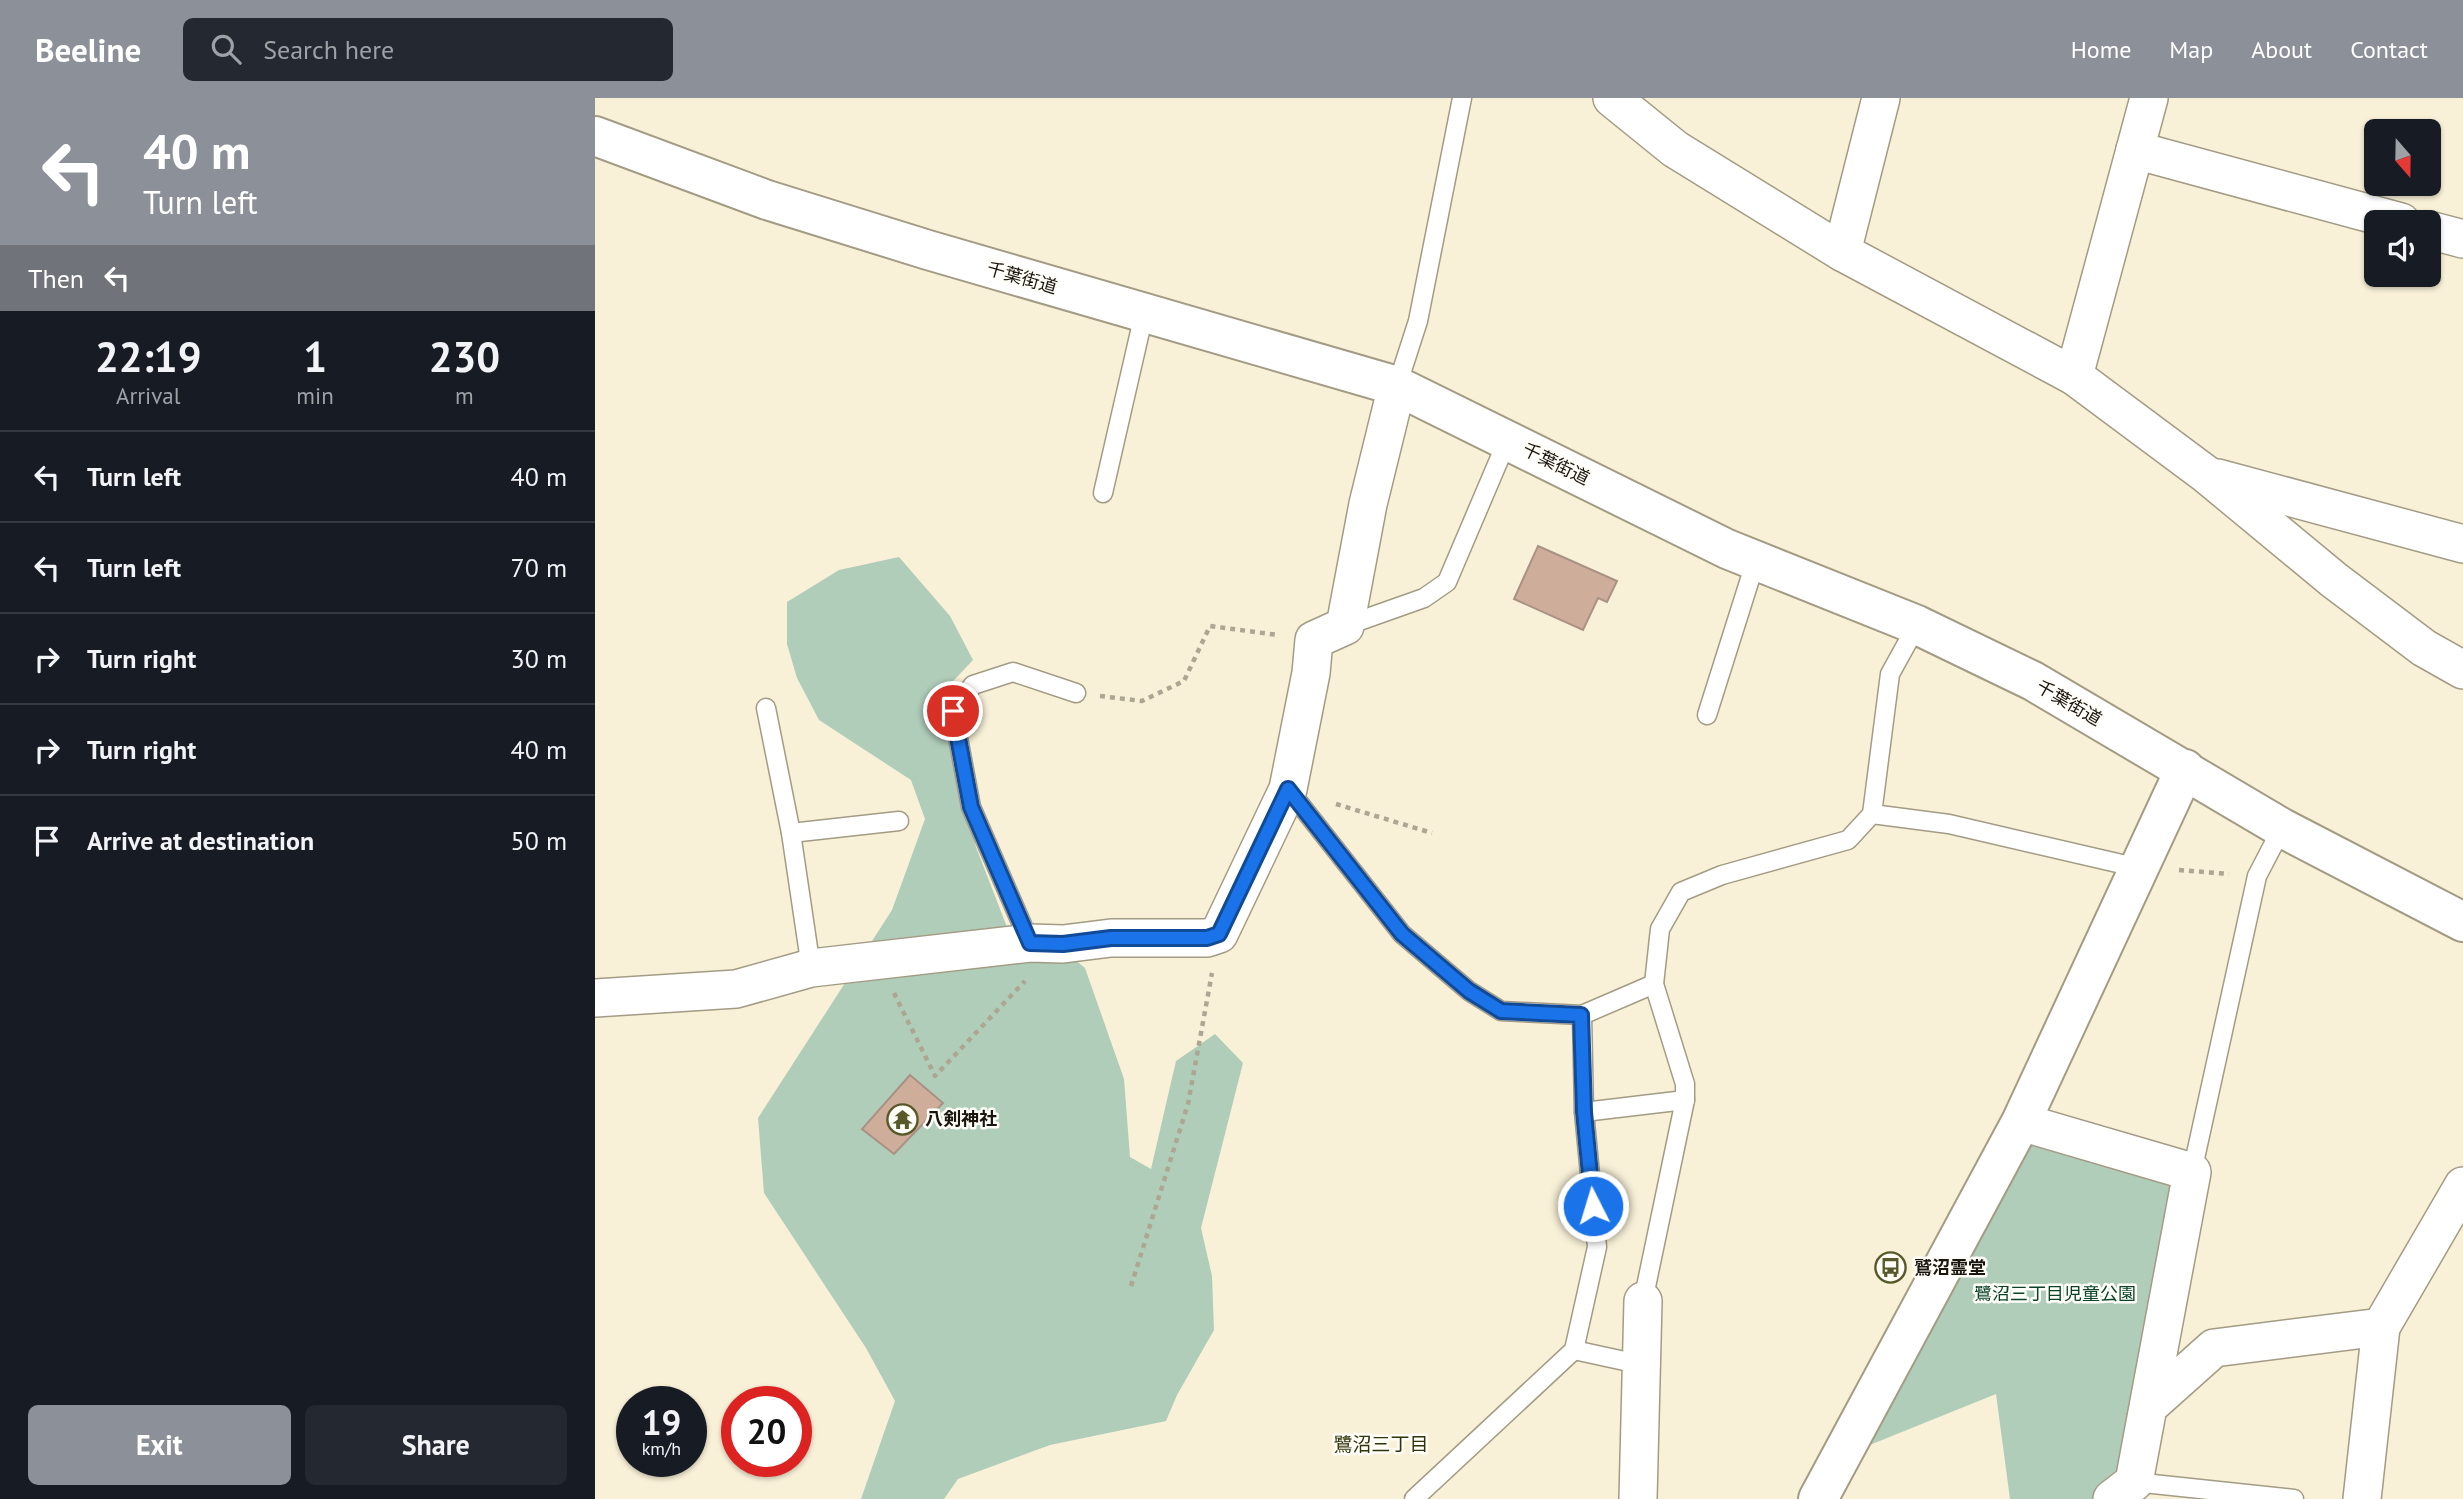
<!DOCTYPE html>
<meta charset="utf-8">
<style>
body{margin:0;font-family:"PT Sans","Noto Sans JP",sans-serif;background:#242831;color:#f1f3f6;height:100vh;display:flex;flex-direction:column;font-size:26px;white-space:nowrap}
*{box-sizing:border-box;margin:0}
p{font-size:23px;color:#9ea1a6}
.icon{flex:none;width:38px;height:38px;fill:none;stroke:currentColor;stroke-width:2;stroke-linecap:round;stroke-linejoin:round}
.map{position:relative;flex:1;overflow:hidden}
.sheet{display:flex;flex-direction:column;background:#171b24;width:595px}
.sheet>*{flex:none}
.top-card{background:#8c9099;color:#fff;overflow:hidden}
.needle{width:46px;rotate:160deg}
.fabs{position:absolute;left:1769px;top:21px;display:grid;gap:14px}
.fabs a{display:grid;place-items:center;width:77px;height:77px;border-radius:10px;background:#171b24;box-shadow:0 2px 5px #0004;font-size:35px}
.speed{position:absolute;left:21px;top:1288px;display:flex;gap:14px;font-size:35px;font-weight:700;text-align:center}
.speed>*{display:grid;place-content:center;width:91px;height:91px;border-radius:50%;background:#171b24;box-shadow:0 2px 5px #0004;line-height:1}
.speed small{font-size:18px;font-weight:400}
.speed .limit{border:10px solid #d22;background:#fff;color:#111}
.pin{position:absolute;display:grid;place-items:center;width:60px;height:60px;color:#fff;margin:-30px;border:4px solid #fff;border-radius:50%;box-shadow:0 2px 7px #0007}
.me{position:absolute;width:77px;margin:-38px;rotate:355deg;stroke-linejoin:round;filter:drop-shadow(0 0 5px #0008)}
.turn{display:flex;align-items:center;gap:24px;height:147px;padding:0 28px;font-size:32px}
.turn .icon{width:91px;height:91px;stroke-width:2.5}
.turn b{display:block;font-size:49px;line-height:60px}
.then{display:flex;align-items:center;height:66px;padding:0 28px;background:#0003;gap:14px;font-size:26px}
.eta{display:flex;justify-content:space-evenly;align-items:center;height:119px;text-align:center}
.eta b{font-size:42px;font-weight:800;line-height:49px}
.cta{display:flex;gap:14px;margin-top:auto;padding:14px 28px}
.cta a{flex:1;height:80px;border-radius:10px;background:#8c9099;color:#fff;font-size:28px;font-weight:800;line-height:80px;text-align:center}
.cta a+a{background:#242831;color:#f1f3f6}
ul{padding:0;list-style:none}
li{display:flex;align-items:center;gap:21px;height:91px;padding:0 28px;border-top:2px solid #363941}
li div{flex:1}
li b{display:block;font-size:26px}
li em{font-style:normal}
header{display:flex;align-items:center;gap:42px;box-sizing:border-box;height:98px;padding:0 35px;background:#8c9099;color:#fff}
header strong{font-size:33px}
nav{display:flex;gap:38px;margin-inline-start:auto;font-size:24px}
.search{width:490px;height:63px;background:#242831;display:flex;align-items:center;gap:18px;box-sizing:border-box;padding:0 24px;border-radius:10px;color:#9ea1a6;font-size:26px}
main{display:flex;flex:1;min-height:0}
.map>svg:first-child{display:block}
.green{fill:#b0cdba}
.building{fill:#cead9a;stroke:#a99284;stroke-width:2}
.lines{fill:none;stroke-linecap:round;stroke-linejoin:round}
.lane-casing{stroke:#a39b84;stroke-width:21}
.street-casing{stroke:#a39b84;stroke-width:40}
.secondary-casing{stroke:#a39b84;stroke-width:42}
.highway-casing{stroke:#a39b84;stroke-width:42}
.path{stroke:#aca693;stroke-width:4.5;stroke-dasharray:5 5;stroke-linecap:butt}
.lane{stroke:#fff;stroke-width:18}
.street{stroke:#fff;stroke-width:37}
.secondary{stroke:#fff;stroke-width:38}
.highway{stroke:#fff;stroke-width:38}
.route-casing{stroke:#114b97;stroke-width:18}
.route{stroke:#1a73e8;stroke-width:12}
.labels{text-anchor:middle;stroke-width:5;stroke-linejoin:round;paint-order:stroke}
.street-label{font-size:18px;fill:#19160e;stroke:#fffdf8}
.poi-label{font-size:18px;font-weight:bold;fill:#19160e;stroke:#fffdf8;text-anchor:start}
.park-label{font-size:18px;fill:#094427;stroke:#fffdf8}
.neighbourhood-label{font-size:19px;fill:#313309;stroke:#fffdf8}
</style>
<header>
<strong>Beeline</strong>
<div class="search"><svg class="icon" aria-label="search" viewBox="0 0 24 24"><circle cx="10" cy="10" r="6"/><path d="M15 15l6 6"/></svg>Search here</div>
<nav><a>Home</a><a>Map</a><a>About</a><a>Contact</a></nav>
</header>
<main>
<section class="sheet">
<div class="top-card">
<div class="turn"><svg class="icon" aria-label="left" viewBox="0 0 24 24"><path d="M17 20v-9H6M10 6l-5 5 5 5"/></svg><div><b>40 m</b>Turn left</div></div>
<div class="then">Then<svg class="icon" aria-label="left" viewBox="0 0 24 24"><path d="M17 20v-9H6M10 6l-5 5 5 5"/></svg></div>
</div>
<div class="eta">
<div><b>22:19</b><p>Arrival</p></div>
<div><b>1</b><p>min</p></div>
<div><b>230</b><p>m</p></div>
</div>
<ul>
<li><svg class="icon" aria-label="left" viewBox="0 0 24 24"><path d="M17 20v-9H6M10 6l-5 5 5 5"/></svg><div><b>Turn left</b></div><em>40 m</em></li>
<li><svg class="icon" aria-label="left" viewBox="0 0 24 24"><path d="M17 20v-9H6M10 6l-5 5 5 5"/></svg><div><b>Turn left</b></div><em>70 m</em></li>
<li><svg class="icon" aria-label="right" viewBox="0 0 24 24"><path d="M7 20v-9h11M14 6l5 5-5 5"/></svg><div><b>Turn right</b></div><em>30 m</em></li>
<li><svg class="icon" aria-label="right" viewBox="0 0 24 24"><path d="M7 20v-9h11M14 6l5 5-5 5"/></svg><div><b>Turn right</b></div><em>40 m</em></li>
<li><svg class="icon" aria-label="arrive" viewBox="0 0 24 24"><path d="M6 21V4h12l-3 4 3 4H6"/></svg><div><b>Arrive at destination</b></div><em>50 m</em></li>
</ul>
<div class="cta"><a>Exit</a><a>Share</a></div>
</section>
<div class="map">
<svg width="1868" height="1401" viewBox="0 0 1868 1401">
<rect width="100%" height="100%" fill="#f8f0d7"/>
<g class="green">
<polygon points="304,459 355,518 378,562 345,597 381,749 422,855 473,856 490,870 529,981 535,1059 556,1071 581,963 620,936 648,965 606,1130 617,1178 619,1232 582,1297 571,1323 455,1347 363,1381 349,1401 266,1401 300,1303 271,1250 169,1095 163,1020 297,812 330,721 316,682 224,622 202,580 192,546 192,504 244,472"/>
<polygon points="1426,1024 1597,1074 1539,1384 1498,1401 1415,1401 1401,1296 1245,1359"/>
</g>
<g class="building">
<polygon points="943,448 1022,483 1012,504 1003,500 988,532 919,501"/>
<polygon points="315,977 348,1005 299,1056 267,1031"/>
</g>
<g class="lines">
<defs>
<g id="lane">
<polyline points="802,288 823,223 867,0"/>
<polyline points="508,395 549,216"/>
<polyline points="750,528 829,500 852,484 912,343"/>
<polyline points="171,610 196,735 216,870"/>
<polyline points="1112,617 1161,462"/>
<polyline points="693,691 807,836 874,893 906,913 987,917 1059,886"/>
<polyline points="1277,716 1295,576 1322,527"/>
<polyline points="196,735 304,723"/>
<polyline points="435,845 376,709 358,613 378,587 418,574 481,595"/>
<polyline points="989,1014 1090,1002"/>
<polyline points="1597,1074 1662,778 1687,730"/>
<polyline points="1048,1203 1090,1002 1090,986 1059,886 1065,831 1086,794 1127,777 1253,742 1277,716 1354,726 1544,770"/>
<polyline points="979,1252 1048,1267"/>
<polyline points="1539,1384 1699,1401"/>
<polyline points="819,1401 979,1252 1002,1149 989,1014 987,917"/>
</g>
<g id="street">
<polyline points="1017,0 1080,51 1247,154 1479,278 1612,377 1739,482 1829,550 1868,572"/>
<polyline points="1540,52 1806,124"/>
<polyline points="1834,132 1868,141"/>
<polyline points="1247,154 1286,0"/>
<polyline points="1479,278 1554,0"/>
<polyline points="1623,380 1868,446"/>
<polyline points="0,900 141,891 216,870 435,845 468,846 516,840 612,840 624,836 693,691 716,575 719,542 750,528 773,406 802,288"/>
<polyline points="1426,1024 1597,1074 1539,1384 1517,1401"/>
<polyline points="1554,1308 1619,1250 1786,1229 1868,1088"/>
<polyline points="1043,1401 1048,1203"/>
<polyline points="1767,1401 1786,1229"/>
</g>
<polyline id="secondary" points="1223,1401 1426,1024 1590,671"/>
<polyline id="highway" points="0,38 172,102 333,152 802,288 1132,451 1322,527 1438,583 1687,730 1868,824"/>
</defs>
<use href="#lane" class="lane-casing"/>
<use href="#street" class="street-casing"/>
<use href="#secondary" class="secondary-casing"/>
<use href="#highway" class="highway-casing"/>
<g class="path">
<polyline points="505,598 547,603 589,583 615,528 683,537"/>
<polyline points="741,706 837,735"/>
<polyline points="1584,772 1634,776"/>
<polyline points="299,895 340,978 430,883"/>
<polyline points="536,1188 593,1006 617,875"/>
</g>
<use href="#lane" class="lane"/>
<use href="#street" class="street"/>
<use href="#secondary" class="secondary"/>
<use href="#highway" class="highway"/>
</g>
<g class="lines">
<defs>
<polyline id="route" points="358,613 376,709 435,845 468,846 516,840 612,840 624,836 693,691 807,836 874,893 906,913 986,917 989,1014 998,1108"/>
</defs>
<use href="#route" class="route-casing"/>
<use href="#route" class="route"/>
</g>
<defs>
<symbol id="temple-ring" viewBox="-11 -11 22 22"><circle r="9.5" fill="#fffdf8" stroke="#575a28" stroke-width="1.5"/><path d="M0-6L5-2H3V0L6.5 2.5H4V6H1.5V3h-3V6H-4V2.5H-6.5L-3 0V-2H-5Z" fill="#575a28"/></symbol>
<symbol id="bus-ring" viewBox="-11 -11 22 22"><circle r="9.5" fill="#fffdf8" stroke="#575a28" stroke-width="1.5"/><path d="M-5-6H5V4H4V6H2V4H-2V6H-4V4H-5ZM-3.5-4V0h7V-4ZM-3.5 1.2v1.5H-2V1.2ZM2 1.2v1.5H3.5V1.2Z" fill="#575a28"/></symbol>
</defs>
<g fill-rule="evenodd">
<use href="#temple-ring" x="290" y="1004" width="35" height="35"/>
<use href="#bus-ring" x="1278" y="1152" width="35" height="35"/>
</g>
<g class="labels">
<g class="street-label">
<text transform="translate(427 180) rotate(16)" y="6">千葉街道</text>
<text transform="translate(961 366) rotate(26)" y="6">千葉街道</text>
<text transform="translate(1474 605) rotate(30)" y="6">千葉街道</text>
</g>
<g class="poi-label">
<text x="330" y="1027">八剣神社</text>
<text x="1319" y="1176">鷲沼霊堂</text>
</g>
<g class="park-label">
<text x="1460" y="1202">鷺沼三丁目児童公園</text>
</g>
<g class="neighbourhood-label">
<text x="786" y="1353">鷺沼三丁目</text>
</g>
</g>
</svg>
<div class="fabs">
<a><svg class="needle" viewBox="-14 -14 28 28"><path d="M0-13l5 13h-10z" fill="#e53935"/><path d="M0 13l5-13h-10z" fill="#9ea1a6"/></svg></a>
<a><svg class="icon" aria-label="sound" viewBox="0 0 24 24"><path d="M4 9h4l5-4v14l-5-4H4zM17 9q2 3 0 6"/></svg></a>
</div>
<div class="speed"><div>19<small>km/h</small></div><div class="limit">20</div></div>
<div class="pin" style="left:358px;top:613px;background:#d93025"><svg class="icon" aria-label="arrive" viewBox="0 0 24 24"><path d="M6 21V4h12l-3 4 3 4H6"/></svg></div>
<svg class="me" style="left:998px;top:1108px" viewBox="-20 -20 40 40"><circle r="17" fill="#1a73e8" stroke="#fff" stroke-width="3"/><path d="M0-11L8 9 0 5-8 9z" fill="#fff"/></svg>
</div>
</main>
